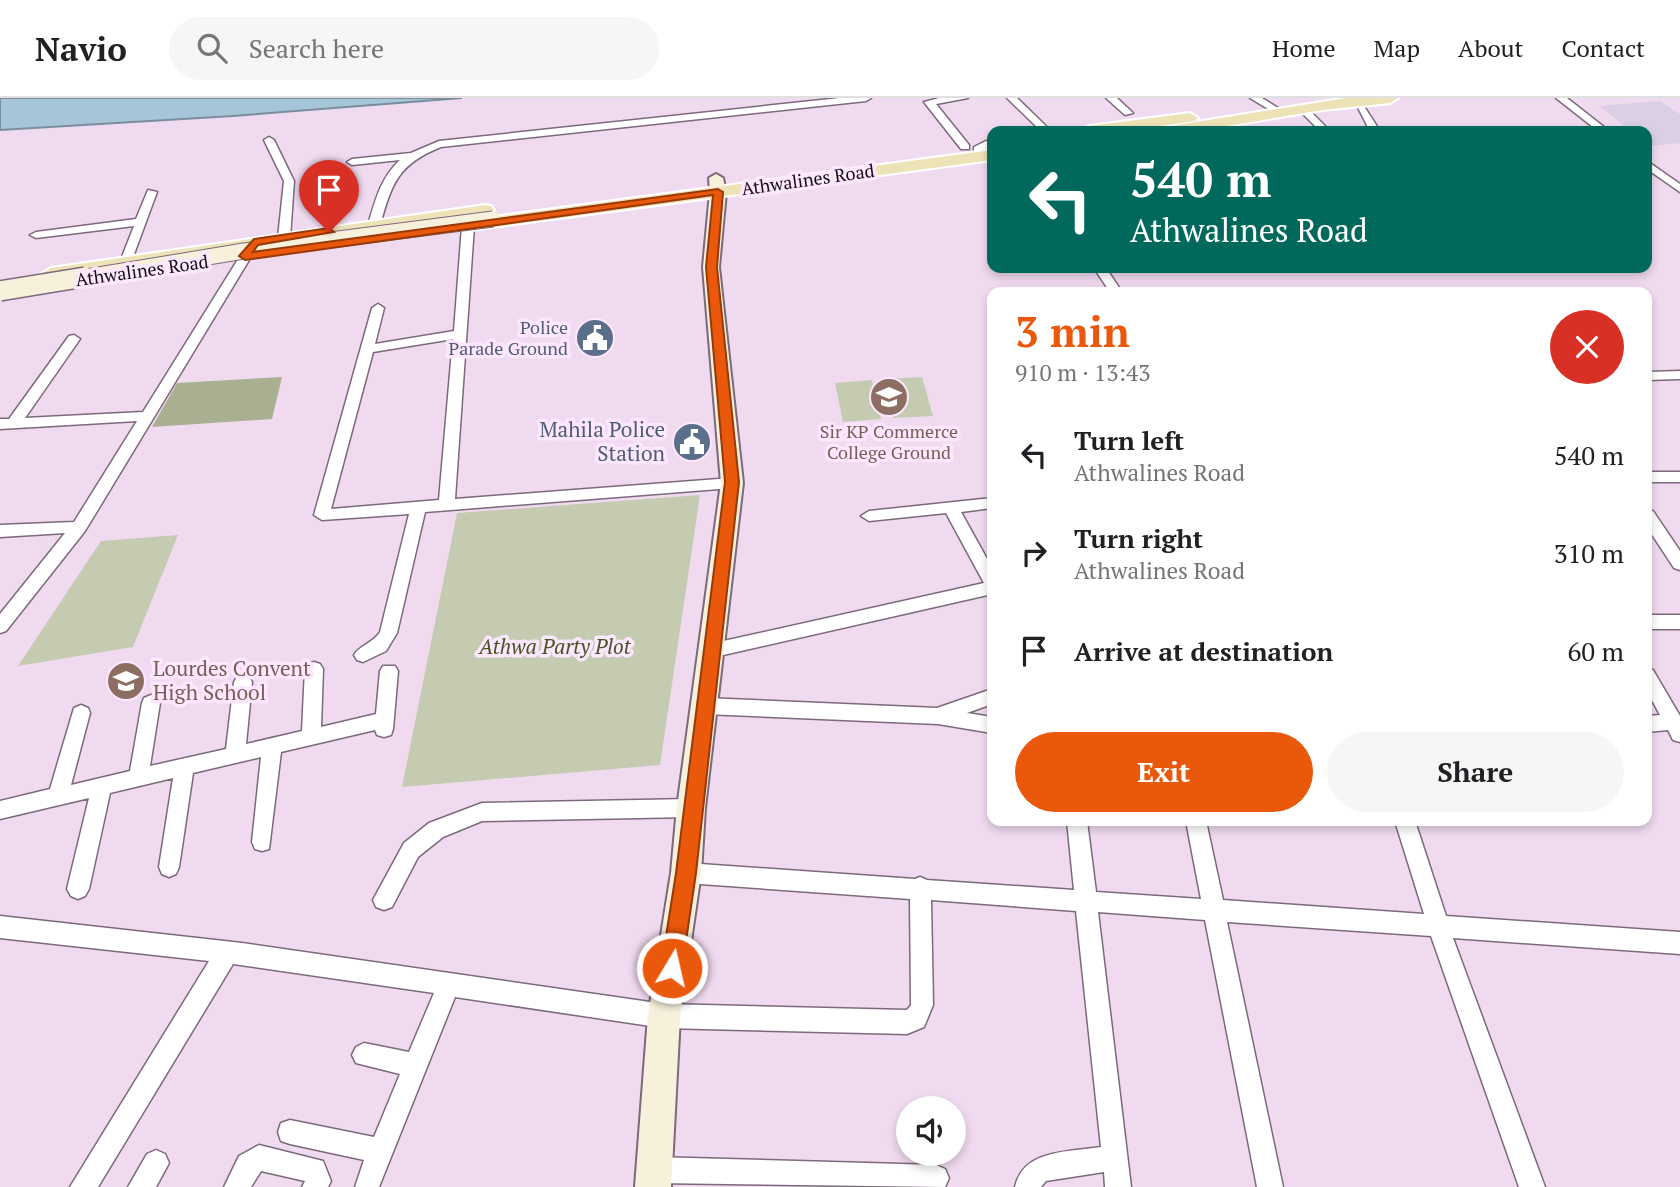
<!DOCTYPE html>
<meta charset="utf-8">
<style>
body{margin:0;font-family:"PT Serif",serif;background:#f6f6f6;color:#202124;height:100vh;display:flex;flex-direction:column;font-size:26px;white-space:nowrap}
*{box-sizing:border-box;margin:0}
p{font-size:23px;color:#757577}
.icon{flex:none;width:38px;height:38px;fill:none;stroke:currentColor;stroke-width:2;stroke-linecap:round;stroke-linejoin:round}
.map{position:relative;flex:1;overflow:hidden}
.drawer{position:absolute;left:987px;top:189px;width:665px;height:539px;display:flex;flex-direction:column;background:#fff;border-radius:14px;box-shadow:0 4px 10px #0003}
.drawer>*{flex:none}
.guide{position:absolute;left:987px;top:28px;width:665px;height:147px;border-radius:14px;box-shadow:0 4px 10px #0003;background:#00695c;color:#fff;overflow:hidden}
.controls{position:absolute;left:896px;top:998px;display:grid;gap:14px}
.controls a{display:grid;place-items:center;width:70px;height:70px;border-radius:50%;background:#fff;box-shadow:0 4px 10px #0003;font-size:35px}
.pin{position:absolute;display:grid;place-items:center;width:60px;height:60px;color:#fff;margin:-72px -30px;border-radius:50% 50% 50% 0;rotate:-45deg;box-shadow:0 0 7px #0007}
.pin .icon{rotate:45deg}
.me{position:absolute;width:77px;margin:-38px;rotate:9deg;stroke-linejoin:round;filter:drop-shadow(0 0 5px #0008)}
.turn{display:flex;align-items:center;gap:24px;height:147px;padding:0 28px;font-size:32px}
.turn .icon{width:91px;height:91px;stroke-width:2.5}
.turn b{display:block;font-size:49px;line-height:60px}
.round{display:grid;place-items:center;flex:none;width:74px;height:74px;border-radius:37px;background:#f6f6f6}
.overview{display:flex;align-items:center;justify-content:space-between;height:119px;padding:0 28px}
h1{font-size:42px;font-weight:700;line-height:52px;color:#ea580c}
.action{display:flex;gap:14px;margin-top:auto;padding:14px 28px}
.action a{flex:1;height:80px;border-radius:42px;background:#ea580c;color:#fff;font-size:28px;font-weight:700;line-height:80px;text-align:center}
.action a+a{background:#f6f6f6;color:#202124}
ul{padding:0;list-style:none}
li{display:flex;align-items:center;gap:21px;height:98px;padding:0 28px}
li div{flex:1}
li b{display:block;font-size:26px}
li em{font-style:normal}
header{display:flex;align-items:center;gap:42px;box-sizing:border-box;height:98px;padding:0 35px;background:#fff;border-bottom:2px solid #e0e0e0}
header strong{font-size:33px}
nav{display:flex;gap:38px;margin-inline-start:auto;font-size:24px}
.search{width:490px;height:63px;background:#f6f6f6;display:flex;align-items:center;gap:18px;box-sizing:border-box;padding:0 24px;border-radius:38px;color:#757577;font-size:26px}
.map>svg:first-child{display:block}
.medical{fill:#dbcfe4}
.green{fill:#c5cbb1}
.forest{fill:#a9b092}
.water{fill:#a6c5d8;stroke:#7a8e9e;stroke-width:2}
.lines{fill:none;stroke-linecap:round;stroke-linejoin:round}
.street-casing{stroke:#7c697d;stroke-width:3}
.secondary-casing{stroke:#7c697d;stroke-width:4}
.primary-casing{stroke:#fff;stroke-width:4}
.street{fill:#fff;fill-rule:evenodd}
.secondary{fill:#f7f0db;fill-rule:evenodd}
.primary{fill:#eee2b7;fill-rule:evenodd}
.secondary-bridge-far1-casing{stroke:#7c697d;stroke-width:17;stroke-linecap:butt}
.secondary-bridge-casing{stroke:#7c697d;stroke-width:22;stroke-linecap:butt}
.secondary-bridge-far1{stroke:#f7f0db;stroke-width:15}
.secondary-bridge{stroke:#f7f0db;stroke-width:19}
.route{fill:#ea580c;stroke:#983908;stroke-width:2}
.labels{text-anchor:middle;stroke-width:7;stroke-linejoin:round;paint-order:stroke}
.far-street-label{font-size:18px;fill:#150e15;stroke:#fde7fe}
.far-service-label{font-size:18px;fill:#4e5e75;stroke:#fde7fe;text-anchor:end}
.far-education-label{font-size:18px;fill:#785e54;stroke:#fde7fe}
.service-label{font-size:21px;fill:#4e5e75;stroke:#fde7fe;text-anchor:end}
.park-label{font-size:21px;font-style:italic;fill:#4b5423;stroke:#fde7fe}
.education-label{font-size:21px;fill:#785e54;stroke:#fde7fe;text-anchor:start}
</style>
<header>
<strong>Navio</strong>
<div class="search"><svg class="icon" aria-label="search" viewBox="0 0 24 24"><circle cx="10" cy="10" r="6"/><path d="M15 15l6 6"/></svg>Search here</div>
<nav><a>Home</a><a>Map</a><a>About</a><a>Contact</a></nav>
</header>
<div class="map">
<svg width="1680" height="1089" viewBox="0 0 1680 1089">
<rect width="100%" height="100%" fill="#f0daf0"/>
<polygon class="medical" points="1660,3 1680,16 1680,45 1650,48 1647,33 1631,33 1599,8"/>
<g class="green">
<polygon points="922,279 933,318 893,320 884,281"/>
<polygon points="872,282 881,321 843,324 835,285"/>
<polygon points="700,397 660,667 402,689 457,415"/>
<polygon points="178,437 133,549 18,568 101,443"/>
</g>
<polygon class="forest" points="282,279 272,321 152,329 177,285"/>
<polygon class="water" points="0,0 462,0 233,18 0,32"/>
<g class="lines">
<defs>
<g id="street">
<path d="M840 0H871L866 3 441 49C398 66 392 85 380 127L374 130 368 127C375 103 381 79 400 62L352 67 347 64 352 61 411 55 439 43Z"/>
<polygon points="939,0 968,0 936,6 969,47 969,51 961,51 924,4"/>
<polygon points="1007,0 1017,0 1051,33 1041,33"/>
<polygon points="1106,0 1117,0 1133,15 1125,17"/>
<polygon points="1250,0 1262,0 1286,15 1278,17"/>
<polygon points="1556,0 1567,0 1609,33 1598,33"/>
<polygon points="1354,2 1360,2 1380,33 1370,33"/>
<polygon points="1300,9 1306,9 1330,33 1320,33 1300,13"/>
<polygon points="269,39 274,42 294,83 290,140 284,143 278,140 284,83 264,42"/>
<polygon points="986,43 991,46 987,50 992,51 992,57 974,53 974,49"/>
<polygon points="1647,63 1680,86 1680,94 1647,71"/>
<polygon points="148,92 157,94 130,167 120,164 134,128 36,140 30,137 36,134 136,121"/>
<path d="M468 125 474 128 455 401 732 380 740 385 732 390 425 414 397 535 386 553 363 564 357 562 354 557C360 547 373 545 380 534L409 416 322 422 314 417 372 210 378 206 384 210 375 246 454 233 462 128ZM453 241 439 402 331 411 373 254Z"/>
<polygon points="250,142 260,144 85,433 6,533 0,535 0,516 65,435 0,439 0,427 74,424 137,323 0,331 0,321 9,321 69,238 74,237 80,241 25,320 143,314"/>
<polygon points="1094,170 1106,170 1122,194 1110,194"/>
<polygon points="1680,273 1680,281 1647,282 1647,274"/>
<rect x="1647" y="374" width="33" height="10"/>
<polygon points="992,400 992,410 961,414 992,470 992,496 710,560 704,558 701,553 704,548 710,546 984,485 946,415 869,423 861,418 869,413"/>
<polygon points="1647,412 1653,413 1680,453 1680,472 1674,470 1647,429"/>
<rect x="1647" y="517" width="33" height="14"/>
<polygon points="314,564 320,566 323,571 321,629 376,616 380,573 383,568 395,568 398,573 393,631 391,637 384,639 377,637 375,632 281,654 269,751 262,753 255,751 252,744 261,659 193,675 179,769 176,776 169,779 162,776 159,769 173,680 110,695 89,791 85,798 78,801 71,798 67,791 89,700 0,721 0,703 50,691 74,610 81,607 88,610 90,615 71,687 130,673 142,605 144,600 151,597 158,600 160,605 150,668 226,651 234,584 237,579 249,579 252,584 246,646 302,633 305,571 308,566"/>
<polygon points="1647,570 1653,572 1680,618 1680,644 1673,642 1668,632 1647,634 1647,618 1660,617 1647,593"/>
<polygon points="992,591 992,606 967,615 992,619 992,635 938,626 704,616 697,613 695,608 697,603 704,600 937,610"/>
<polygon points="691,701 698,704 701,710 698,716 691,719 482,723 443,739 418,759 392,809 384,812 376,809 373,802 404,745 429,725 482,705"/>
<path d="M1067 723H1087L1096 794 1201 801 1186 723H1206L1223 802 1424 816 1395 723H1415L1446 818 1680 834V856L1453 840 1545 1089H1519L1431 838 1227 824 1283 1089H1257L1205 822 1098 814 1131 1089H1105L1104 1074 1046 1083 1041 1089H1015C1023 1051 1069 1054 1101 1049L1076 813 931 802 933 907 924 929 907 936 664 930 455 899 379 1089H355L364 1062 290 1046 281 1043 278 1034 281 1025 290 1022 374 1039 400 976 356 965 352 957 356 949 364 945 409 954 434 895 233 866 98 1089H70L209 863 0 840V818L242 845 664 906 907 912 911 907 910 801 686 785 679 782 676 775 679 768 686 765 915 781 920 779 927 782 1074 792Z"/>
<polygon points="259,1047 323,1063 331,1083 328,1089 302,1089 305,1083 261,1073 251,1089 224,1089 239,1058"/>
<polygon points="156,1052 165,1056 169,1065 156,1089 128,1089 147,1056"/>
<polygon points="654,1059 936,1067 945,1071 949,1080 945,1089 654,1085 645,1081 641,1072 645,1063"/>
</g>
<polygon id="secondary" points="716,76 723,80 726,94 719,169 743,385 705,710 701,775 680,918 671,1089 635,1089 648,918 671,775 677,710 721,385 703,169 710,94 709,80"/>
<g id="primary">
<polygon points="1346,0 1398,0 1390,5 1323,12 1197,33 1163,33 1171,28"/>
<polygon points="1190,15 1198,20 1195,23 1124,33 1081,33 1089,28"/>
<polygon points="992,52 992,62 464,133 455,128 464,123"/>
<polygon points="485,107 491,108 494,112 491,116 51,182 41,176 51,170"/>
</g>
</defs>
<use href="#street" class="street-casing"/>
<use href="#secondary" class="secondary-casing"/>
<use href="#primary" class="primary-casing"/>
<use href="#street" class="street"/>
<use href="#secondary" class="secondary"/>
<use href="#primary" class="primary"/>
<defs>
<polyline id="secondary-bridge-far1" points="74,181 244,153 493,121"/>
<polyline id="secondary-bridge" points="0,193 85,179"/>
</defs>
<use href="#secondary-bridge-far1" class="secondary-bridge-far1-casing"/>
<use href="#secondary-bridge" class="secondary-bridge-casing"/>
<use href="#secondary-bridge-far1" class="secondary-bridge-far1"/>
<use href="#secondary-bridge" class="secondary-bridge"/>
</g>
<polygon class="route" points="718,91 723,94 717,169 739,384 696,775 682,870 679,878 672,881 664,878 661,870 676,775 725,384 706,169 713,97 245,162 239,158 254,141 329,130 334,134 258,147 253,154"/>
<defs>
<symbol id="civic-disc" viewBox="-11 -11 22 22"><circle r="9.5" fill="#5c6f8a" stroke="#fde7fe"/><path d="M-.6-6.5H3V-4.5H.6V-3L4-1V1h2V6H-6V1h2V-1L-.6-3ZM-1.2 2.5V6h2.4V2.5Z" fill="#fff"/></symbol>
<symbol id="university-disc" viewBox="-11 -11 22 22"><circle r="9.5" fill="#8d6e63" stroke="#fde7fe"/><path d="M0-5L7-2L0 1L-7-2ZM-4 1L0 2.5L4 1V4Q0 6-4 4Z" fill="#fff"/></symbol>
<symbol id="school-disc" viewBox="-11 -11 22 22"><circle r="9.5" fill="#8d6e63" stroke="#fde7fe"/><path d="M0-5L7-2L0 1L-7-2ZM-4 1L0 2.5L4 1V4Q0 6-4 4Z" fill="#fff"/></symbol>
</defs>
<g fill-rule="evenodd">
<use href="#civic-disc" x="573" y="218" width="44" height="44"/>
<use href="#university-disc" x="867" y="277" width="44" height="44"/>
<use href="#civic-disc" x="670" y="322" width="44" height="44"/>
<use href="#school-disc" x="104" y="561" width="44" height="44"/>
</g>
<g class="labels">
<g class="far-street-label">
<text transform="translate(808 82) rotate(-8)" y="6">Athwalines Road</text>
<text transform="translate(142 173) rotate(-8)" y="6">Athwalines Road</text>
</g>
<g class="far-service-label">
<text x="568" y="236">Police<tspan x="568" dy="21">Parade Ground</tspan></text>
</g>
<g class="far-education-label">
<text x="889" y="340">Sir KP Commerce<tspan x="889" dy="21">College Ground</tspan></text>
</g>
<g class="service-label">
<text x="665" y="339">Mahila Police<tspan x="665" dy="24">Station</tspan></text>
</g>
<g class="park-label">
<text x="555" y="556">Athwa Party Plot</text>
</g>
<g class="education-label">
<text x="153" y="578">Lourdes Convent<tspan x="153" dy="24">High School</tspan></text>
</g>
</g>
</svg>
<div class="controls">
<a><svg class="icon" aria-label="sound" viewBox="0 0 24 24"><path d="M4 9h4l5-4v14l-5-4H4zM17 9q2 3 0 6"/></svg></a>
</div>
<div class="pin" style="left:329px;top:134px;background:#d93025"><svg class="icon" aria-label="arrive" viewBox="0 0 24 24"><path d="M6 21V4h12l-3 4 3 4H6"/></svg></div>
<svg class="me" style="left:672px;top:870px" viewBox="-20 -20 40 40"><circle r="17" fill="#ea580c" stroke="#fff" stroke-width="3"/><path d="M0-11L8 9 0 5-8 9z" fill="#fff"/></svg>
<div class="guide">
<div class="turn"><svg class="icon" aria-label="left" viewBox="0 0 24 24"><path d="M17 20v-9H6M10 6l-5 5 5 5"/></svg><div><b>540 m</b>Athwalines Road</div></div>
</div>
<section class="drawer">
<div class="overview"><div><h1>3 min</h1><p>910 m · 13:43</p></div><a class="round" style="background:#d93025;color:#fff"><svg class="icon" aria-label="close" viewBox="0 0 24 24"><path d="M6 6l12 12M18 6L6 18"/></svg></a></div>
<ul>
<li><svg class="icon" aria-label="left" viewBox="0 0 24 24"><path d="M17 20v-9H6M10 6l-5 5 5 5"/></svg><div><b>Turn left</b><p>Athwalines Road</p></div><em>540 m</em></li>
<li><svg class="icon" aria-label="right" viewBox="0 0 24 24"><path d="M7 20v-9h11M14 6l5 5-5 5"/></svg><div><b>Turn right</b><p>Athwalines Road</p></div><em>310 m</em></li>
<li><svg class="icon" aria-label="arrive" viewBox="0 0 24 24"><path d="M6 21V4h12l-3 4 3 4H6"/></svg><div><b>Arrive at destination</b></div><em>60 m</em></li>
</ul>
<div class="action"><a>Exit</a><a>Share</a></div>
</section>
</div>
